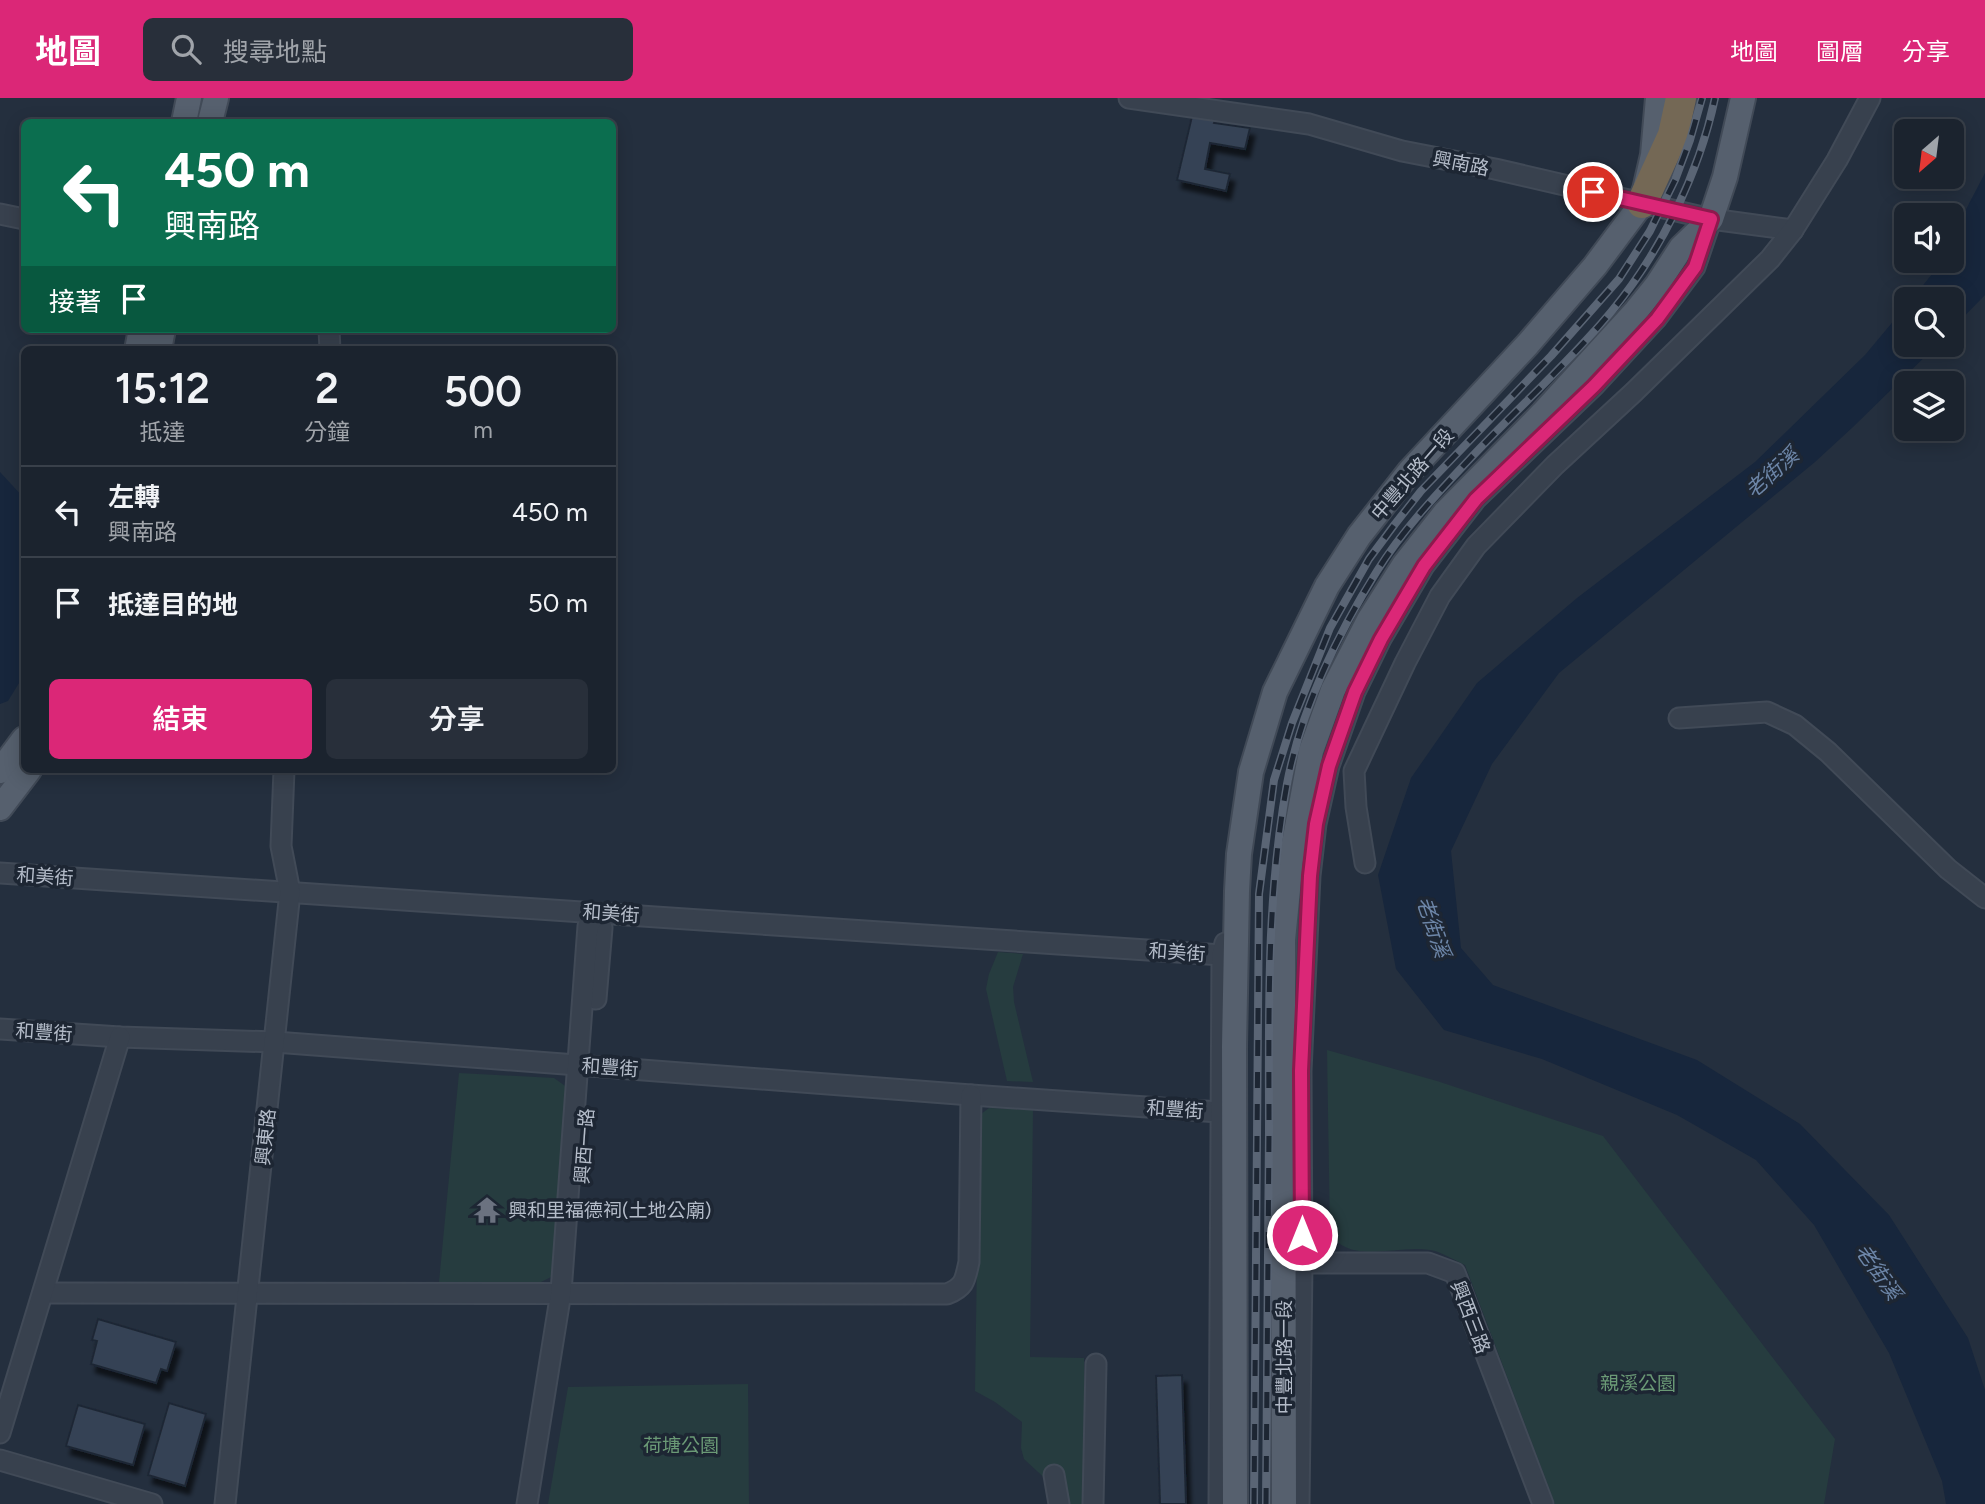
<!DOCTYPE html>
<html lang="zh-TW">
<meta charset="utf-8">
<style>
body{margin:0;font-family:Figtree,"Noto Sans TC",sans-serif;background:#282f3a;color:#f1f3f6;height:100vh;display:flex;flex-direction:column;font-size:26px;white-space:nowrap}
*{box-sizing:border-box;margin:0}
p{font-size:23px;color:#a0a4aa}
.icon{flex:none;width:38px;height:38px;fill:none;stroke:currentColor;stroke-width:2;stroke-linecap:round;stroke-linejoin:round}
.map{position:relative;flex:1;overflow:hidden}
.details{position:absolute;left:21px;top:248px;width:595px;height:427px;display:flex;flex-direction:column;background:#1b232e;border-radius:10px;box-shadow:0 4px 18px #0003,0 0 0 2px #39404a}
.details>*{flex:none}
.guide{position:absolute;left:21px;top:21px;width:595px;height:214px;border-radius:10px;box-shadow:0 4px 18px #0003,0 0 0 2px #39404a;background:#0b6e4f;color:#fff;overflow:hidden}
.needle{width:46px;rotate:208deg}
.tools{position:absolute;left:1894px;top:21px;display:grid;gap:14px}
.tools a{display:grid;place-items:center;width:70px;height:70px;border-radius:10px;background:#1b232e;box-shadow:0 4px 18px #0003,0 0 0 2px #39404a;font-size:35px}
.pin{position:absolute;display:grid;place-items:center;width:60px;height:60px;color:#fff;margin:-30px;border:4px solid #fff;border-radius:50%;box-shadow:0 2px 7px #0007}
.me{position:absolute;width:77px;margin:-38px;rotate:0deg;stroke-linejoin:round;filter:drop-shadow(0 0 5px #0008)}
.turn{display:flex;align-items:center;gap:24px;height:147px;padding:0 28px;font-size:32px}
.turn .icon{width:91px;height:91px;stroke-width:2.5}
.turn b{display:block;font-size:49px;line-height:60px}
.then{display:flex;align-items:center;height:66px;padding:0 28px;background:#0003;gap:14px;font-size:26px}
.eta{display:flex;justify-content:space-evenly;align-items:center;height:119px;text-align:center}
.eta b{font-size:42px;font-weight:600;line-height:49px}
.button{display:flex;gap:14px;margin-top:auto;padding:14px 28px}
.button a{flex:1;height:80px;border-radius:10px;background:#db2777;color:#fff;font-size:28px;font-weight:600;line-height:80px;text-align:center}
.button a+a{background:#282f3a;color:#f1f3f6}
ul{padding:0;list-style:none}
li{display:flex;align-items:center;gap:21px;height:91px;padding:0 28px;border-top:2px solid #39404a}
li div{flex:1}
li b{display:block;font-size:26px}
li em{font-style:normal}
header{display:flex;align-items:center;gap:42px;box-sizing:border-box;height:98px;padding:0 35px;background:#db2777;color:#fff}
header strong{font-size:33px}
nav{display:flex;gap:38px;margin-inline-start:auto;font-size:24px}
.search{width:490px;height:63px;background:#282f3a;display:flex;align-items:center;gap:18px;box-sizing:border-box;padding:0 24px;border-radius:10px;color:#a0a4aa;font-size:26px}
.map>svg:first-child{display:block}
.green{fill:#263c3f}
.water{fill:#17263c}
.building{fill:#364354;stroke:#1f2835;stroke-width:2;filter:url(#shadow)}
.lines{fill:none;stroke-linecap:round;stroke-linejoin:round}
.minor-casing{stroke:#414a57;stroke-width:23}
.major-casing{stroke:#414a57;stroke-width:28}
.highway-casing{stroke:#434c59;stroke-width:33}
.minor{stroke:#38414e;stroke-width:19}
.major{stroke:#56606e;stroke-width:24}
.highway{stroke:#746855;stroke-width:30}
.rail-casing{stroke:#5a6575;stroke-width:8}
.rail{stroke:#1d2633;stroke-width:5;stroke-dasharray:16;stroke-linecap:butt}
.route-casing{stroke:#8e194d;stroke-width:18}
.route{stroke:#db2777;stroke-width:12}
.labels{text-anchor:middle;stroke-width:7;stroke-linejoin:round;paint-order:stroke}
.street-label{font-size:19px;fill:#b4bcc9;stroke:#1d2633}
.poi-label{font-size:19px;fill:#b4bcc9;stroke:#1d2633;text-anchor:start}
.park-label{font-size:19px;fill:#6b9a76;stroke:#1d2633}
.water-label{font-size:21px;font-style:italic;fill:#6d86a8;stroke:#1d2633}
</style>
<header>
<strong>地圖</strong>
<div class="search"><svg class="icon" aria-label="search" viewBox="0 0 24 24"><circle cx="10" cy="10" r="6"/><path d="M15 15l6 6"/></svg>搜尋地點</div>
<nav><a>地圖</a><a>圖層</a><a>分享</a></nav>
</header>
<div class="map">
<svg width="1985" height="1406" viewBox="0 0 1985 1406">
<defs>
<filter id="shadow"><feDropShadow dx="4.5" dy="8" stdDeviation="2" flood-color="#0009"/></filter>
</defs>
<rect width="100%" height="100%" fill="#242f3e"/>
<g class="green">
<polygon points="998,854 1023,856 1013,889 1014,904 1033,984 1007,983 986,891 989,876"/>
<path d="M1327 952 1437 983 1603 1038 1835 1341 1824 1406H1555L1465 1167C1456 1163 1445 1156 1435 1153 1400 1144 1354 1169 1330 1136Z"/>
<polygon points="459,975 554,980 568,990 553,1178 541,1184 439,1184"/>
<polygon points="989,1010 1033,1012 1030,1259 1084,1260 1086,1406 1060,1406 1051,1386 1024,1361 1021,1350 1022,1324 995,1304 975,1293 979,1027 981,1016"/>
<polygon points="748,1286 749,1406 548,1406 568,1289"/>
</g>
<g class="water">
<polygon points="1985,75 1985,197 1951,232 1951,201 1912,201 1932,176 1939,163 1951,163 1951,140"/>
<polygon points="1906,208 1906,247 1937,247 1853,329 1815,364 1559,575 1492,666 1451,753 1461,850 1493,887 1697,962 1800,1026 1889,1117 1968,1240 1985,1292 1985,1406 1946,1406 1942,1383 1889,1255 1814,1127 1756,1062 1677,1017 1542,961 1444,932 1396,871 1378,777 1411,680 1477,585 1577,500 1755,364 1865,257"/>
<polygon points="0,374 24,400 24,577 8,603 0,606"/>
</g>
<g class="building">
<polygon points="1193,14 1216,18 1214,25 1250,30 1245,51 1210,45 1205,71 1230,76 1226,93 1177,82"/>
<polygon points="98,1221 176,1244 167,1273 161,1271 156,1285 91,1266 97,1243 92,1242"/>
<polygon points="1182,1277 1186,1406 1160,1406 1156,1278"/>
<polygon points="169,1305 206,1316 185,1388 148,1377"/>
<polygon points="78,1307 145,1326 133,1367 66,1348"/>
</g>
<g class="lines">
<defs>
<g id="minor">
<polyline points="1129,0 1309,26 1402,53 1495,71 1711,121 1793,132"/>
<polyline points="0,116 24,121"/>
<polyline points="329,231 330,252"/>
<polyline points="1679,620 1767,614 1795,627 1828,654 1948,771 1985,800"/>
<polyline points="1365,765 1356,709 1354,673 1405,565 1440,498 1476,448 1555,367 1634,294 1770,161 1793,132 1837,62 1870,0"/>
<polyline points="0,775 1222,857"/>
<polyline points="596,901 602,830 597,815"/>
<polyline points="0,931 120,939 275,944 971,997 1219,1014"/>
<polyline points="1302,1165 1428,1165 1455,1175 1543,1406"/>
<path d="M43 1195 947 1196C965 1189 965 1182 969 1164L971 997"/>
<polyline points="0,1335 120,939"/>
<polyline points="0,1362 152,1406"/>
<polyline points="1054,1377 1059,1406"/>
<polyline points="225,1406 290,794 281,748 284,672"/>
<polyline points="527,1406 561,1194 588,828 597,815"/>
<polyline points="1093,1406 1096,1266"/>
<polyline points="1219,1406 1222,857 1225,845"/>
<polyline points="1299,1406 1302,1165 1301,973 1310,778 1316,726 1329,668 1355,594 1381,541 1424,468 1476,401 1594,288 1656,221 1695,169 1711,122"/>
</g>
<g id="major">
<polyline points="184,24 189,0"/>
<polyline points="210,24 216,0"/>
<polyline points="137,252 141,231"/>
<polyline points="159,252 163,231"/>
<polyline points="0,673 24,641"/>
<polyline points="0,710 29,672"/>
<polyline points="1235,1406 1234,948 1237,793 1239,756 1251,674 1275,594 1327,488 1359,438 1410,373 1528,246 1595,168 1642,105 1653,57 1658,0"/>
<polyline points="1284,1406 1283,842 1291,762 1311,653 1333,592 1369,522 1404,467 1445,415 1543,315 1636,213 1657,187 1681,150 1711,121 1725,79 1743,0"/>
</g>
<polyline id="highway" points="1642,105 1673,37 1681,0"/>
</defs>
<use href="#minor" class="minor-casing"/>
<use href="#major" class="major-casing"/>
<use href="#highway" class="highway-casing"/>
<use href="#minor" class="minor"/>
<use href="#major" class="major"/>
<use href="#highway" class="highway"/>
<defs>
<g id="rail">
<polyline points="1254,1406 1259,796 1274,682 1292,625 1330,530 1369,461 1395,426 1421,393 1551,258 1619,181 1650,133 1675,82 1690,42 1702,0"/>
<path d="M1266 1406C1267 1282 1268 1158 1269 1034 1269 918 1266 801 1287 686 1301 611 1337 537 1377 473 1402 433 1434 399 1466 365 1513 314 1566 268 1611 214 1660 155 1699 76 1715 0"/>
</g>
</defs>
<use href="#rail" class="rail-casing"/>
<use href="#rail" class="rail"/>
</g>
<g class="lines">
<defs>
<polyline id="route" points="1302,1137 1301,973 1310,778 1316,726 1329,668 1355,594 1381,541 1424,468 1476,401 1594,288 1657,221 1695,169 1711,121 1593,94"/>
</defs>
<use href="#route" class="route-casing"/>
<use href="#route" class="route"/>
</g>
<defs>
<symbol id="temple-bare" viewBox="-9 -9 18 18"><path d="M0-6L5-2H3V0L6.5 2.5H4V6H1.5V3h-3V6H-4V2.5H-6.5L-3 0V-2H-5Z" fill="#6b7280" stroke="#1d2633" stroke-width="2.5" paint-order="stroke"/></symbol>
</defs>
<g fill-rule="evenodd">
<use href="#temple-bare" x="468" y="1093" width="38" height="38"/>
</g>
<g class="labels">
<g class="street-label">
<text transform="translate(1461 65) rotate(11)" y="7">興南路</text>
<text transform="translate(1412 376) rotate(-49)" y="7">中豐北路一段</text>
<text transform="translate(45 778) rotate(4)" y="7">和美街</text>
<text transform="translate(611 815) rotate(4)" y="7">和美街</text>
<text transform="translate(1177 854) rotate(4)" y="7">和美街</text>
<text transform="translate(44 934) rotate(4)" y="7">和豐街</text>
<text transform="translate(610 969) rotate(4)" y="7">和豐街</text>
<text transform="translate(1175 1011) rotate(4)" y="7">和豐街</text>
<text transform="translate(265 1039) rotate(-84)" y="7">興東路</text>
<text transform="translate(584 1048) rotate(-86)" y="7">興西一路</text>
<text transform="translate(1471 1219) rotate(69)" y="7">興西三路</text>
<text transform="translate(1284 1259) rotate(-90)" y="7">中豐北路一段</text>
</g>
<g class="poi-label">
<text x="508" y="1119">興和里福德祠(土地公廟)</text>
</g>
<g class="park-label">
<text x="1638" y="1292">親溪公園</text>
<text x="681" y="1354">荷塘公園</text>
</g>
<g class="water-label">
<text transform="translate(1772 375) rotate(-42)" y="7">老街溪</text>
<text transform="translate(1433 829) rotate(71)" y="7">老街溪</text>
<text transform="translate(1878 1174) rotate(55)" y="7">老街溪</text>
</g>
</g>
</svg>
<div class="tools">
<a><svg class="needle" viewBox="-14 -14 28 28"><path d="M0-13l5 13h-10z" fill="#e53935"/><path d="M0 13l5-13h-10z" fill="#a0a4aa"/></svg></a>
<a><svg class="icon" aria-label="sound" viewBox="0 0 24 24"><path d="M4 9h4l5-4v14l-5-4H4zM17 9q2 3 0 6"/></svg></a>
<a><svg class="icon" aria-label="search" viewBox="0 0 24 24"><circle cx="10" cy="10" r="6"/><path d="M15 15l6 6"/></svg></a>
<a><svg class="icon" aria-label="layers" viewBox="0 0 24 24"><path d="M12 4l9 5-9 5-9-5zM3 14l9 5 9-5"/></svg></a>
</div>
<div class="pin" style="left:1593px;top:94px;background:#d93025"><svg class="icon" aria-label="arrive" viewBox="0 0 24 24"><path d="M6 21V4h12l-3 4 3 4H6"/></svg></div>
<svg class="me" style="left:1302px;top:1137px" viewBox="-20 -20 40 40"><circle r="17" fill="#db2777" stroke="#fff" stroke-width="3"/><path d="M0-11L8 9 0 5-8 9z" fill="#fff"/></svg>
<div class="guide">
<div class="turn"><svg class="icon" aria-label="left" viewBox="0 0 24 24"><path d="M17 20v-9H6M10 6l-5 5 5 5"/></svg><div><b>450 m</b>興南路</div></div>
<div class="then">接著<svg class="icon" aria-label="arrive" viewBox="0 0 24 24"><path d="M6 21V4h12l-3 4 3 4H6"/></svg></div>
</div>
<section class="details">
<div class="eta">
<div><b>15:12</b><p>抵達</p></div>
<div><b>2</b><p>分鐘</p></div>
<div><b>500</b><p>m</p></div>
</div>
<ul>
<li><svg class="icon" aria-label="left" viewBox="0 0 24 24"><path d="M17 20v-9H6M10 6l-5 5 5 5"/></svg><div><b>左轉</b><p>興南路</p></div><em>450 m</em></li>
<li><svg class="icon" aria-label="arrive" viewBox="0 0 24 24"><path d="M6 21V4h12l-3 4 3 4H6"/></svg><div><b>抵達目的地</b></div><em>50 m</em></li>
</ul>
<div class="button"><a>結束</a><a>分享</a></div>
</section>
</div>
